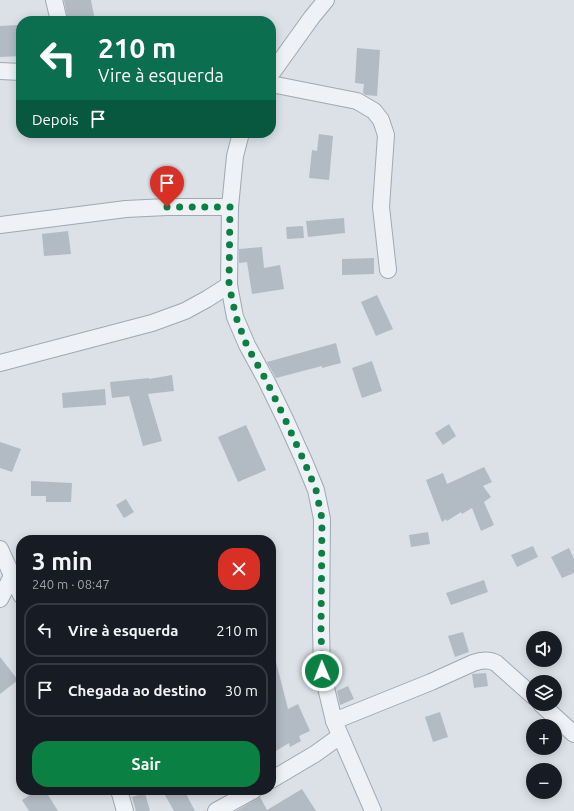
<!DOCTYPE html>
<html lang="pt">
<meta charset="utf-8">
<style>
body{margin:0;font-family:Ubuntu,sans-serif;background:#20242c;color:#f1f3f6;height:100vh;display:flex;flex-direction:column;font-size:15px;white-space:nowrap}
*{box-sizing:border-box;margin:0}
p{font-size:13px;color:#9ea1a6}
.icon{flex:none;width:22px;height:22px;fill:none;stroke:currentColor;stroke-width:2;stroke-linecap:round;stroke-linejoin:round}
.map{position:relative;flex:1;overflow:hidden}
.details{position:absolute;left:16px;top:535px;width:260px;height:260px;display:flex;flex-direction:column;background:#171b24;border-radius:16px;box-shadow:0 2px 10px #0003}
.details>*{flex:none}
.top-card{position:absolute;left:16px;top:16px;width:260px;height:122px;border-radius:16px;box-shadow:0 2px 10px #0003;background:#0b6e4f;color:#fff;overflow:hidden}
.tools{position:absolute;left:526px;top:631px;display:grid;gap:8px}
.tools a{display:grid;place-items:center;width:36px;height:36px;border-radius:50%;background:#171b24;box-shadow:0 2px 10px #0003;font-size:20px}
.pin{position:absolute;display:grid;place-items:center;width:34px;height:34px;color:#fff;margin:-41px -17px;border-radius:50% 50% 50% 0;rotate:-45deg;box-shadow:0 0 4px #0007}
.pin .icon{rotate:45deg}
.me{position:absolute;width:44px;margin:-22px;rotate:359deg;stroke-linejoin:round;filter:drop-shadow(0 0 3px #0008)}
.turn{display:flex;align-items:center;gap:14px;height:84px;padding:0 16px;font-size:18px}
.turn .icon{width:52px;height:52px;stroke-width:2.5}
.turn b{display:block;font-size:28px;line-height:34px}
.then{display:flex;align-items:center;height:38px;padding:0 16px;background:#0003;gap:8px;font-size:15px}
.round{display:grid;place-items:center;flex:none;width:42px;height:42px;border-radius:16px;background:#20242c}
.headline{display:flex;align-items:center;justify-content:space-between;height:68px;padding:0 16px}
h1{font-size:24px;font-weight:700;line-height:30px}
.action{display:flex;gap:8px;margin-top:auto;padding:8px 16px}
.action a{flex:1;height:46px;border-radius:16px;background:#0b8043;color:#fff;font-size:16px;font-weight:700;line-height:46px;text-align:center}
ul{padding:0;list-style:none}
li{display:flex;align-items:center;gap:12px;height:54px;margin:0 8px 6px;padding:0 8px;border:2px solid #363941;border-radius:16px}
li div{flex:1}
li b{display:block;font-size:15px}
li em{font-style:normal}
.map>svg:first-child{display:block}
.building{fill:#b2bac4}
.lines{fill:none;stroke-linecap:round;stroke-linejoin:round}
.street-casing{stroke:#a0a8b1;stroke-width:18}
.street{stroke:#eef1f5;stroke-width:16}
.route{stroke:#0b8043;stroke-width:7;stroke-dasharray:0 12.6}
</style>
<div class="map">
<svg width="574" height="811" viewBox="0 0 574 811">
<rect width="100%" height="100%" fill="#dbe1e7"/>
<g class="building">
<polygon points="64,0 91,0 95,21 68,21"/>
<polygon points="18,25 21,56 0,57 0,26"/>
<polygon points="357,48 380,50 377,96 366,95 363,93 364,84 355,83"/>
<polygon points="319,134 333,136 329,180 309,178 312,150 317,151"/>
<polygon points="344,218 345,233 308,237 306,221"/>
<polygon points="303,226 304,238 287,239 286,227"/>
<polygon points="68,231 71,254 44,256 42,234"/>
<polygon points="262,247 264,268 280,265 284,289 252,294 247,262 239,263 239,249"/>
<polygon points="374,258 374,274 342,275 342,259"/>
<polygon points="377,295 393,329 376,336 361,302"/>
<polygon points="336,343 341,363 322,368 322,366 276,378 267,362"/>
<polygon points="372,361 382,391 362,398 352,368"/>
<polygon points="172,375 174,391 148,394 162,441 143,446 129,396 112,398 110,382 149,378 149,379"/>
<polygon points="105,389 106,405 63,408 62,393"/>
<polygon points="449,424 456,436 443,445 435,433"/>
<polygon points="246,425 266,470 238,482 218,437"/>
<polygon points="0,442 21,449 12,472 0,468"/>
<polygon points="484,467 492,482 483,486 491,497 484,502 494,525 481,531 472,508 462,514 461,512 447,521 446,519 442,522 426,480 443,473 447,484"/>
<polygon points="31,481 72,483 71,502 46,502 46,496 31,496"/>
<polygon points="126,499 134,512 124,518 116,505"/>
<polygon points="428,532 430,544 411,547 409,535"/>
<polygon points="533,546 538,557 517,567 511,555"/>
<polygon points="569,548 574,559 574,573 562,578 551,557"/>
<polygon points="484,580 488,592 451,605 446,593"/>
<polygon points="463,632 469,652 455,657 448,636"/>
<polygon points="0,657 18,680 0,694"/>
<polygon points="271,658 275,658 288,709 298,704 310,731 299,736 301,741 290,747 289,743 271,754"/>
<polygon points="486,673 488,686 474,688 472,674"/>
<polygon points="348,686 354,699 340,705 337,691"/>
<polygon points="440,712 448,737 433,742 425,717"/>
<polygon points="302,789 316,811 236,811 260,797 267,810"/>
<polygon points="38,790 45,790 58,811 29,811 22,800"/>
<polygon points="174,790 184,790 195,811 174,811 165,795"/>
<polygon points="145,793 150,811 136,811 132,797"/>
</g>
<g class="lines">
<defs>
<g id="street">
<polyline points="54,0 59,21"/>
<polyline points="0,71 21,72"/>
<polyline points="271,74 312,17 326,0"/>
<polyline points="271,84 357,101 374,111 381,120 386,135 381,207 388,270"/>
<polyline points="241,133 235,156 230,207 229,285 235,317 247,345 266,380 285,419 304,461 316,490 322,519 321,628 322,671 334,721 373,811"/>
<polyline points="0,225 126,209 167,207 230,207"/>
<polyline points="0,363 152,323 185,311 207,299 229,285"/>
<polyline points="0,549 21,595"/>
<polyline points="0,599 12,576"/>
<polyline points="541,704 574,734"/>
<path d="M334 721 431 682 473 663C481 660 488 659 496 663L533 696"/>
<polyline points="271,780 315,754 340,736"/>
<polyline points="119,790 125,811"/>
<polyline points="216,811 254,790"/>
</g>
</defs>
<use href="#street" class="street-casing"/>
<use href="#street" class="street"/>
</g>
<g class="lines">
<polyline class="route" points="167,207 230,207 229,285 236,317 247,346 266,380 285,419 304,461 316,490 322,519 321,628 322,671"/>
</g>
</svg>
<div class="tools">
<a><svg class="icon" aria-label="sound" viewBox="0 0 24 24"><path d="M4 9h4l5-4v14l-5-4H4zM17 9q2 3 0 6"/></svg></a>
<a><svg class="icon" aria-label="layers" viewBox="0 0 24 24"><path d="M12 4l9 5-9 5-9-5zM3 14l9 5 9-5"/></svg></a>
<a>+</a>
<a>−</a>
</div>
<div class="pin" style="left:167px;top:207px;background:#d93025"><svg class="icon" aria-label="arrive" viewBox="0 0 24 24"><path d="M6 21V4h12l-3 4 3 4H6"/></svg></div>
<svg class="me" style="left:322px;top:671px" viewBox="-20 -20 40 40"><circle r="17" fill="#0b8043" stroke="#fff" stroke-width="3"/><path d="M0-11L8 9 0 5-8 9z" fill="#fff"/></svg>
<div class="top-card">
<div class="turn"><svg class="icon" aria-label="left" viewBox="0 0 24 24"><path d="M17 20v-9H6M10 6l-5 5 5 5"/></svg><div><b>210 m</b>Vire à esquerda</div></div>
<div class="then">Depois<svg class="icon" aria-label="arrive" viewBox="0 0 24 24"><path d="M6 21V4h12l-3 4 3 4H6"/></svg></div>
</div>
<section class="details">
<div class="headline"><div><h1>3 min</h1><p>240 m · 08:47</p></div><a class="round" style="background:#d93025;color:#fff"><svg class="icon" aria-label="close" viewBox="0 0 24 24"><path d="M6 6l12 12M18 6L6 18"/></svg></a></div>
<ul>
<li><svg class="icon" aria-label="left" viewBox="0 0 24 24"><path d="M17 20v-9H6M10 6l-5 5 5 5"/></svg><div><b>Vire à esquerda</b></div><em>210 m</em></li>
<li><svg class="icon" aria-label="arrive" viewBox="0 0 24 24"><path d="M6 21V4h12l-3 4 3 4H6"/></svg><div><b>Chegada ao destino</b></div><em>30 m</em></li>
</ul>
<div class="action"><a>Sair</a></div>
</section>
</div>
